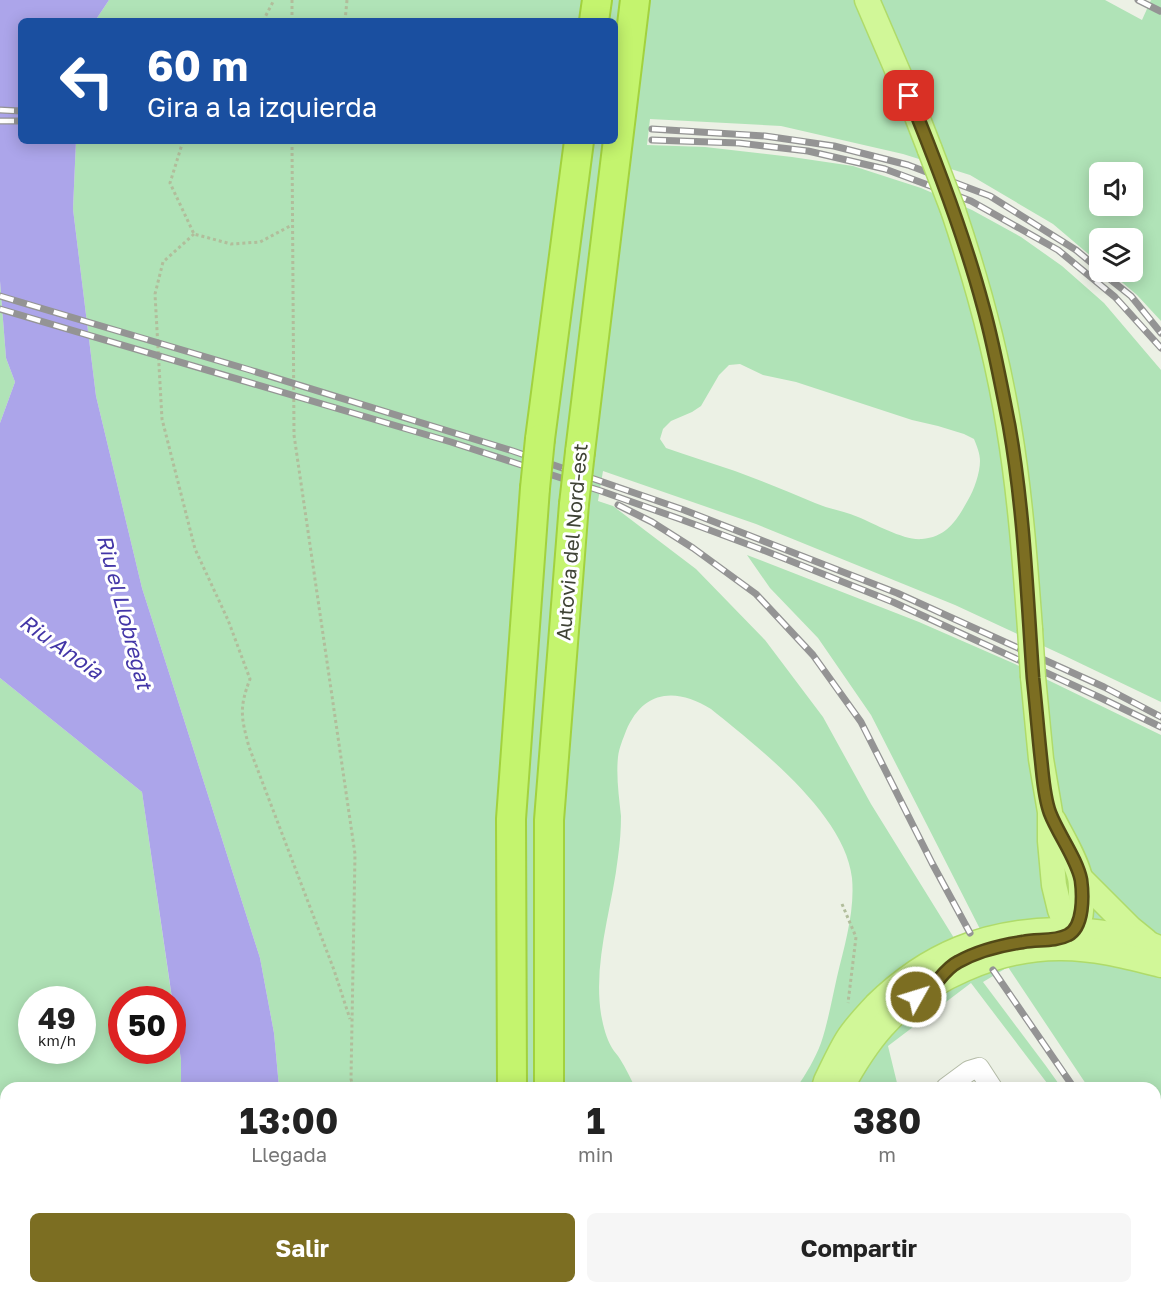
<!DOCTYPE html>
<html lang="es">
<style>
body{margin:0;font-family:"Golos Text",sans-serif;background:#f6f6f6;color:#222;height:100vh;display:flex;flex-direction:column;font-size:22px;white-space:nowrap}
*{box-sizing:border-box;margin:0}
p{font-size:20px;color:#767676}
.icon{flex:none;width:33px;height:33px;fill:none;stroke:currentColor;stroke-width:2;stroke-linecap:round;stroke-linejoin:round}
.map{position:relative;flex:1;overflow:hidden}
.details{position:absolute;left:0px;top:1082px;width:1161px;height:212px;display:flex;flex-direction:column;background:#fff;border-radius:18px 18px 0 0;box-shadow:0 3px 15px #0003}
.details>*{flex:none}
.top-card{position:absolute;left:18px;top:18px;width:600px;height:126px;border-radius:9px;box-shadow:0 3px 15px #0003;background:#1a4fa0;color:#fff;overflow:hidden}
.controls{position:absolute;left:1089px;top:162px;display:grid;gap:12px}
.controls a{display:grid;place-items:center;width:54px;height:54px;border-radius:9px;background:#fff;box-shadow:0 3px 15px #0003;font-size:30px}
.speed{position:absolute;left:18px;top:986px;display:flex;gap:12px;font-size:30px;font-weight:700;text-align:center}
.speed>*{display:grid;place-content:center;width:78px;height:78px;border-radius:50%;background:#fff;box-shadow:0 3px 15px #0003;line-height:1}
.speed small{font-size:15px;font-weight:400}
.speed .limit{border:9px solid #d22;background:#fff;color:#111}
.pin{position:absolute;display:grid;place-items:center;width:51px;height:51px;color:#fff;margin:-26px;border-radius:12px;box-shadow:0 3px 9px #0006}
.me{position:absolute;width:66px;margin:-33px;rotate:51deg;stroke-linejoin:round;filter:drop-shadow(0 0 4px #0008)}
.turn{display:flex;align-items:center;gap:21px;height:126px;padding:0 30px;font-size:27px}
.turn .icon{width:78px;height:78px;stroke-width:2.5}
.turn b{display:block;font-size:42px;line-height:51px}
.eta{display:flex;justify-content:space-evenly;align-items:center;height:102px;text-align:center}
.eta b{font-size:36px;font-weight:700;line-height:42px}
.action{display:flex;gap:12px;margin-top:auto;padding:12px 30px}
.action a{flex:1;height:69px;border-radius:9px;background:#7c6e22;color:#fff;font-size:24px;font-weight:700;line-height:69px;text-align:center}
.action a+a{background:#f6f6f6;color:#222}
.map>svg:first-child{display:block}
.green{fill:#b0e3b7;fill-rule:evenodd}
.water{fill:#aca5ea}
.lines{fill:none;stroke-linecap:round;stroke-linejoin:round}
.minor-casing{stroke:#b5bca8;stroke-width:22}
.major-casing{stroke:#afdb6a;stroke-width:27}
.highway-casing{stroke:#a2d23e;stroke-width:32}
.path{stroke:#b1bd9b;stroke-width:3;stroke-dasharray:3 3;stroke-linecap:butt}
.minor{stroke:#fff;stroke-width:20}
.major{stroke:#d1f798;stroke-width:24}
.highway{stroke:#c4f46e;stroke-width:28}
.rail-casing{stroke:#949494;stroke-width:7}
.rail{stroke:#fff;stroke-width:4.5;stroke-dasharray:14;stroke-linecap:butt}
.major-bridge-casing{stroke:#afdb6a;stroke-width:27;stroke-linecap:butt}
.highway-bridge-casing{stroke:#a2d23e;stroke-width:32;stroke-linecap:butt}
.major-bridge{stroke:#d1f798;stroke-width:24}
.highway-bridge{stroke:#c4f46e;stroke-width:28}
.route-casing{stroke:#514816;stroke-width:15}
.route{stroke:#7c6e22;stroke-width:10}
.labels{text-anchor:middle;stroke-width:6;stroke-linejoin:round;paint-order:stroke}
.street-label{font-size:20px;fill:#3f4335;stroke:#fff}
.water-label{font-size:21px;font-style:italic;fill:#4336a7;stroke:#fff}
</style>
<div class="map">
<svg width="1161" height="1292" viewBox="0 0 1161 1292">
<rect width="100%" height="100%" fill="#ecf1e5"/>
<g class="green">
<path d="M109 0H1105L1142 20 1151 0H1161V321L1137 295 1110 272H1132V238H1100L1099 263 1053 224 970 175 903 154 781 126 650 119 647 145 705 147 792 157 853 166 921 188 972 210 1021 237 1062 266 1104 303 1161 370V702L1065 656 955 605 756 524 603 471 598 501 613 506 696 569 765 640 823 717 871 804 954 938 980 929 871 715 818 638 770 588 747 555 919 622 1015 664 1161 735V1103L1155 1114V1088L1088 1087 1008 967 983 982 1046 1066 1061 1087H1050L971 983 888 1046 898 1087H797C806 1074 815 1059 821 1043 828 1022 832 999 837 977 845 944 855 911 852 878 845 814 758 747 711 709 676 687 643 690 626 731 623 739 619 748 618 757 616 776 619 797 621 816 621 829 620 843 618 857 612 909 593 961 601 1014 603 1025 606 1038 612 1048 614 1052 618 1055 620 1059 626 1068 630 1078 635 1087H279L274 1033 260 958 142 588 96 396 73 209 76 141H472L543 143V141H615V21H95ZM1100 172H1132V206H1100ZM740 364 763 375 796 382 912 420 938 426 964 434 974 439C977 446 980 454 980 461 980 473 974 490 968 500 957 520 947 537 922 539 905 541 875 524 858 517 844 511 829 509 815 503 789 492 762 481 735 471 712 463 688 456 666 448L660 439 663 429 671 421 692 412 701 406 719 375 729 365Z"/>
<polygon points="0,281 6,358 15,382 0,423"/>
<path d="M0 678 142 792 172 999H122V1050H172L173 1005 181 1060V1087L6 1088V1287H167L166 1292H0ZM32 999H82V1050H32Z"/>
<rect x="318" y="1287" width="609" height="5"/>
<polygon points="1072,1287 1133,1287 1130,1292 1069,1292"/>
</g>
<g class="water">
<polygon points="0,0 109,0 95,21 21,21 21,141 76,141 73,209 96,396 142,588 260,958 274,1033 279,1087 181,1087 181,1060 142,792 0,678 0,423 15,382 6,358 0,281"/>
<polygon points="167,1287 318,1287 318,1292 166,1292"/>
</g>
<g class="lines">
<defs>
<g id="minor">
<polyline points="946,1088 969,1071 979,1068 992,1088"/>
<polyline points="940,1292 941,1287"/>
</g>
<g id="major">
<polyline points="867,0 916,114 930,150"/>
<path d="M953 210C977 281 997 353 1009 428 1020 494 1025 561 1030 629"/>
<polyline points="1033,677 1041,759 1050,812 1050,841 1054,885 1060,910 1065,923 1084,935"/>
<path d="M1054 821C1063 839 1076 860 1080 878 1081 883 1081 888 1081 893 1082 910 1083 931 1062 937"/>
<polyline points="1081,879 1130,928 1146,941"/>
<path d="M824 1088 826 1081C833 1067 839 1053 847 1040 855 1027 866 1016 876 1005 928 954 986 931 1058 930 1092 930 1130 934 1161 949"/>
<path d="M841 1088C853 1066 866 1045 882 1027 924 979 999 947 1062 948 1096 948 1129 957 1161 965"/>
<polyline points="805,1287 805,1292"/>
</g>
<g id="highway">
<polyline points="594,21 597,0"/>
<polyline points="540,439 579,141"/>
<polyline points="580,452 635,0"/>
<polyline points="512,1088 511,819 535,488"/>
<polyline points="549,1088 549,820 574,504"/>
<polyline points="528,1287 529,1292"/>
<polyline points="567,1287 568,1292"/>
</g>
</defs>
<use href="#minor" class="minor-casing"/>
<use href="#major" class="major-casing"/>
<use href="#highway" class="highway-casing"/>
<g class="path">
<polyline points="263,21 274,0"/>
<polyline points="292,21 292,0"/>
<polyline points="345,21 347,0"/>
<polyline points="183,141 170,183 194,234 231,244 260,242 292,225"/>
<polyline points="292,141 294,435 355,854 351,1079 353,1088"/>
<path d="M194 234 163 262 155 294 162 419 195 549 228 620 250 679C239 708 241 717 249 747L334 970 350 1019"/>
<polyline points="842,904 856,937 848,1003"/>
<polyline points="0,1272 1,1277 0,1288"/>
<polyline points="409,1287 410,1292"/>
</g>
<use href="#minor" class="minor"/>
<use href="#major" class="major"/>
<use href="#highway" class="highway"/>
<defs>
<g id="rail">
<polyline points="1138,0 1160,11"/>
<polyline points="0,110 21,111"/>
<polyline points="0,121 21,121"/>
<polyline points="652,129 765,136 834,146 908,165 990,196 1076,250 1100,270"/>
<polyline points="652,140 739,143 808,151 885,169 971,201 1058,250 1115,297 1161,348"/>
<polyline points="1101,272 1131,296 1161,333"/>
<polyline points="0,296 250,370 513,451 684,510 897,593 1104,687 1161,717"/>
<polyline points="0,309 451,442 601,491 680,519 763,550 893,602 1101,698 1161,727"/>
<polyline points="618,505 652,522 693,548 756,594 813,655 861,722 932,863 970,933"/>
<polyline points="993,970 1074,1088"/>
<polyline points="1155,1131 1161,1121"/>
<polyline points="1155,1151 1161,1141"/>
<polyline points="1155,1200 1161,1208"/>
<polyline points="1048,1292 1052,1287"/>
</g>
</defs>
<use href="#rail" class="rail-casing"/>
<use href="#rail" class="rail"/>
<defs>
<g id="major-bridge">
<polyline points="930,150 953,210"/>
<polyline points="1030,629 1033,677"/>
</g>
<g id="highway-bridge">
<polyline points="535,488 540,439"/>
<polyline points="574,504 580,452"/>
</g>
</defs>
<use href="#major-bridge" class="major-bridge-casing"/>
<use href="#highway-bridge" class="highway-bridge-casing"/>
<use href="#major-bridge" class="major-bridge"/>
<use href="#highway-bridge" class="highway-bridge"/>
</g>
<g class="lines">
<defs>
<path id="route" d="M909 96C937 164 964 235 983 306 994 345 1001 385 1009 425 1024 509 1027 594 1033 678 1036 705 1038 732 1041 759 1043 777 1044 797 1050 813 1058 834 1077 859 1081 880 1083 895 1084 927 1068 935 1055 942 1037 939 1023 942 1002 945 976 952 958 962 948 967 942 976 935 984 929 989 922 993 916 997"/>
</defs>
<use href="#route" class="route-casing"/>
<use href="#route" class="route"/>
</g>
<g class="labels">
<g class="street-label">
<text transform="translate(572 542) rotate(-85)" y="7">Autovia del Nord-est</text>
</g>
<g class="water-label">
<text transform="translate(124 612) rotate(75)" y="7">Riu el Llobregat</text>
<text transform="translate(61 647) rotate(35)" y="7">Riu Anoia</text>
</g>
</g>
</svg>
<div class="controls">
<a><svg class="icon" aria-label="sound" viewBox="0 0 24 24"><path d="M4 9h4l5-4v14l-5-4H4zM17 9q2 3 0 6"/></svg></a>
<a><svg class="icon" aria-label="layers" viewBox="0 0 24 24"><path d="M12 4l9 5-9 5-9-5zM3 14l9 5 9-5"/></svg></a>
</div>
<div class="speed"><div>49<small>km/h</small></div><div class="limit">50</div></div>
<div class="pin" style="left:909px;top:96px;background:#d93025"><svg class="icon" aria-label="arrive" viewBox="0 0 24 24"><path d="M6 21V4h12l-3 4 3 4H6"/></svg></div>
<svg class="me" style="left:916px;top:997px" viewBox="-20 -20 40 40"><circle r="17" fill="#7c6e22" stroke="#fff" stroke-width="3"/><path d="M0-11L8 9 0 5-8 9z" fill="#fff"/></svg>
<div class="top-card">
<div class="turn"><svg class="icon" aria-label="left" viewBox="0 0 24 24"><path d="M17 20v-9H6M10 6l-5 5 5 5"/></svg><div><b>60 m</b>Gira a la izquierda</div></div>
</div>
<section class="details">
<div class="eta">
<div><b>13:00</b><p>Llegada</p></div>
<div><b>1</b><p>min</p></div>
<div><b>380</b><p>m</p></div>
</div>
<div class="action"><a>Salir</a><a>Compartir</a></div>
</section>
</div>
